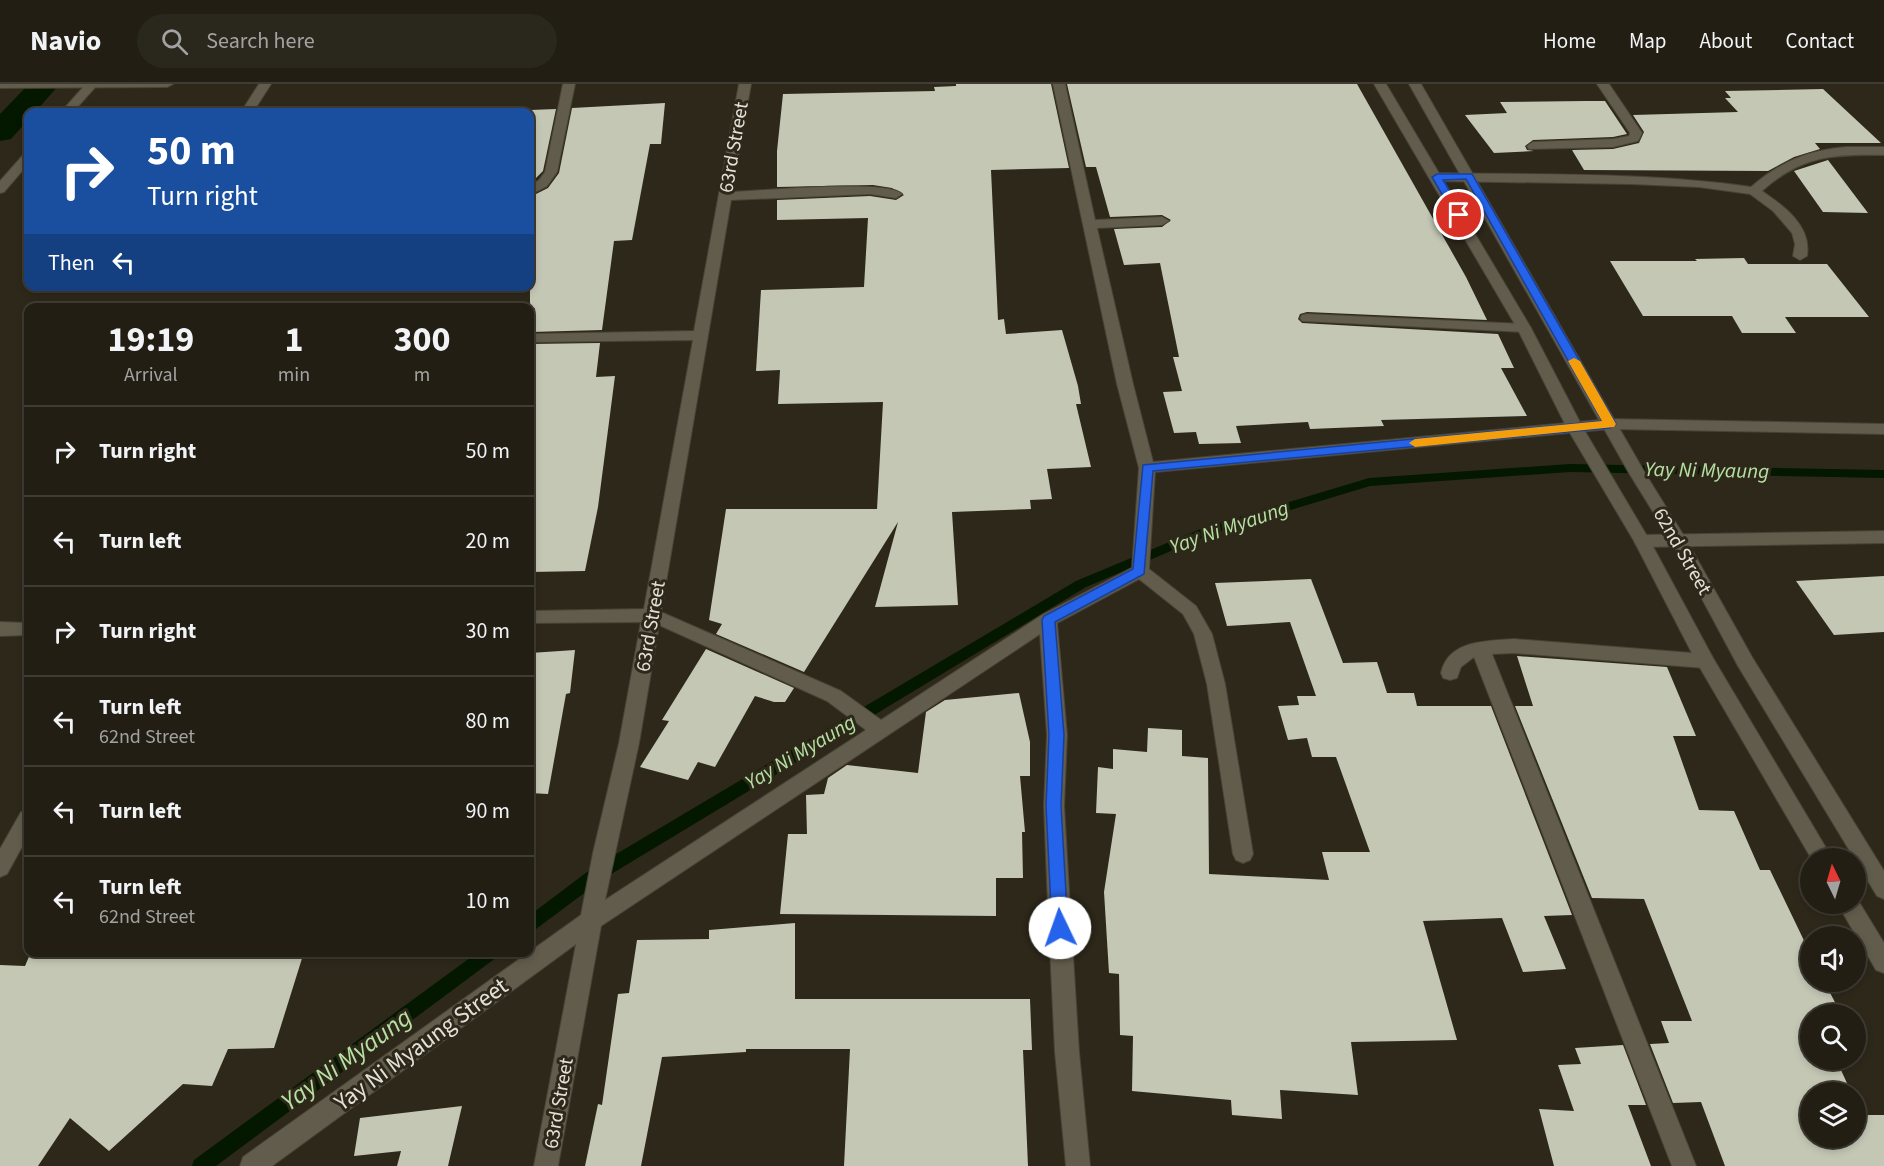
<!DOCTYPE html>
<style>
body{margin:0;font-family:"Source Sans 3",sans-serif;background:#2a271d;color:#f1f3f6;height:100vh;display:flex;flex-direction:column;font-size:22px;white-space:nowrap}
*{box-sizing:border-box;margin:0}
p{font-size:20px;color:#a2a2a0}
.icon{flex:none;width:33px;height:33px;fill:none;stroke:currentColor;stroke-width:2;stroke-linecap:round;stroke-linejoin:round}
.map{position:relative;flex:1;overflow:hidden}
.details{position:absolute;left:24px;top:219px;width:510px;height:654px;display:flex;flex-direction:column;background:#221e14;border-radius:12px;box-shadow:0 3px 9px #0003,0 0 0 2px #3f3c34}
.details>*{flex:none}
.guide{position:absolute;left:24px;top:24px;width:510px;height:183px;border-radius:12px;box-shadow:0 3px 9px #0003,0 0 0 2px #3f3c34;background:#1a4fa0;color:#fff;overflow:hidden}
.needle{width:39px;rotate:355deg}
.buttons{position:absolute;left:1800px;top:764px;display:grid;gap:12px}
.buttons a{display:grid;place-items:center;width:66px;height:66px;border-radius:50%;background:#221e14;box-shadow:0 3px 9px #0003,0 0 0 2px #3f3c34;font-size:30px}
.pin{position:absolute;display:grid;place-items:center;width:51px;height:51px;color:#fff;margin:-26px;border:3px solid #fff;border-radius:50%;box-shadow:0 2px 6px #0007}
.me{position:absolute;width:66px;margin:-33px;rotate:357deg;stroke-linejoin:round;filter:drop-shadow(0 0 4px #0008)}
.turn{display:flex;align-items:center;gap:21px;height:126px;padding:0 24px;font-size:27px}
.turn .icon{width:78px;height:78px;stroke-width:2.5}
.turn b{display:block;font-size:42px;line-height:51px}
.then{display:flex;align-items:center;height:57px;padding:0 24px;background:#0003;gap:12px;font-size:22px}
.eta{display:flex;justify-content:space-evenly;align-items:center;height:102px;text-align:center}
.eta b{font-size:36px;font-weight:700;line-height:42px}
ul{padding:0;list-style:none}
li{display:flex;align-items:center;gap:18px;height:90px;padding:0 24px;border-top:2px solid #3f3c34}
li div{flex:1}
li b{display:block;font-size:22px}
li em{font-style:normal}
header{display:flex;align-items:center;gap:36px;box-sizing:border-box;height:84px;padding:0 30px;background:#221e14;border-bottom:2px solid #3f3c34}
header strong{font-size:28px}
nav{display:flex;gap:33px;margin-inline-start:auto;font-size:21px}
.search{width:420px;height:54px;background:#2a271d;display:flex;align-items:center;gap:15px;box-sizing:border-box;padding:0 21px;border-radius:33px;color:#a2a2a0;font-size:22px}
.map>svg:first-child{display:block}
.lines{fill:none;stroke-linecap:round;stroke-linejoin:round}
.stream{fill:#041800;fill-rule:evenodd}
.canal{fill:#041800;fill-rule:evenodd}
.building{fill:#c4c7b4}
.lane-casing{stroke:#474336;stroke-width:2}
.street-casing{stroke:#474336;stroke-width:2}
.secondary-casing{stroke:#474336;stroke-width:2}
.lane{fill:#625c4c;fill-rule:evenodd}
.street{fill:#625c4c;fill-rule:evenodd}
.secondary{fill:#625c4c;fill-rule:evenodd}
.route{fill:#2563eb;stroke:#184099;stroke-width:1.5}
.slow{fill:#f59e0b}
.labels{text-anchor:middle;stroke-width:6;stroke-linejoin:round;paint-order:stroke}
.street-label{font-size:20px;fill:#e3e0d6;stroke:#2d281a}
.water-label{font-size:21px;font-style:italic;fill:#b6e1a2;stroke:#2d281a}
.near-street-label{font-size:24px;fill:#e3e0d6;stroke:#2d281a}
.near-water-label{font-size:26px;font-style:italic;fill:#b6e1a2;stroke:#2d281a}
</style>
<header>
<strong>Navio</strong>
<div class="search"><svg class="icon" aria-label="search" viewBox="0 0 24 24"><circle cx="10" cy="10" r="6"/><path d="M15 15l6 6"/></svg>Search here</div>
<nav><a>Home</a><a>Map</a><a>About</a><a>Contact</a></nav>
</header>
<div class="map">
<svg width="1884" height="1082" viewBox="0 0 1884 1082">
<rect width="100%" height="100%" fill="#2d281a"/>
<g class="lines">
<g class="stream">
<polygon points="1570,380 1884,386 1884,394 1570,388 1370,402 1211,450 1086,503 603,795 536,845 530,847 530,831 591,785 1076,497 1203,444 1369,394"/>
<polygon points="478,868 499,868 497,873 216,1082 192,1082 194,1076"/>
</g>
<polygon class="canal" points="29,0 60,0 35,28 28,28 28,36 11,55 0,57 0,30"/>
</g>
<g class="building">
<polygon points="956,0 1051,0 1069,84 991,86 998,236 1004,235 1006,250 1062,246 1078,302 1081,320 1076,320 1091,383 1047,385 1052,415 1030,416 1031,425 952,428 958,521 875,523 898,438 804,588 716,550 722,540 709,536 726,425 877,425 883,318 778,320 780,286 756,287 761,206 864,203 868,134 777,136 777,116 870,112 896,116 904,111 892,104 873,101 777,103 777,67 783,10 935,7 934,3 956,2"/>
<polygon points="1067,0 1357,0 1466,193 1487,236 1307,228 1300,230 1298,235 1302,239 1498,250 1514,284 1501,284 1527,332 1381,336 1384,342 1310,345 1308,338 1236,342 1241,359 1199,360 1196,348 1174,349 1163,308 1182,307 1173,273 1179,273 1160,179 1124,181 1114,145 1162,143 1171,136 1162,131 1110,133 1096,83 1086,83"/>
<polygon points="1823,5 1881,59 1815,59 1820,65 1794,73 1768,87 1584,86 1572,66 1613,65 1639,59 1644,48 1633,31 1738,28 1725,14 1731,14 1725,7"/>
<polygon points="1586,17 1605,17 1627,50 1613,53 1533,56 1525,62 1527,66 1534,67 1494,69 1465,31 1507,29 1500,18"/>
<polygon points="665,19 661,60 650,60 632,156 614,157 602,246 531,248 535,224 530,224 530,113 548,104 559,89 572,24"/>
<polygon points="556,25 543,87 530,100 530,26"/>
<polygon points="1828,76 1868,129 1823,128 1794,87"/>
<polygon points="1744,174 1748,180 1827,180 1869,233 1785,233 1796,249 1742,249 1732,232 1643,232 1610,177 1697,177 1695,175"/>
<polygon points="600,259 596,293 615,292 598,423 585,487 530,488 530,260"/>
<polygon points="1884,492 1884,548 1834,551 1796,497"/>
<polygon points="1311,495 1343,579 1377,578 1387,609 1414,609 1417,622 1491,622 1572,831 1544,832 1566,885 1523,888 1502,834 1423,837 1457,956 1351,958 1358,1011 1280,1006 1282,1035 1232,1031 1231,1016 1132,1007 1133,952 1120,951 1119,890 1109,889 1104,808 1116,730 1096,729 1098,683 1113,685 1113,665 1147,668 1148,644 1182,646 1182,672 1208,674 1209,790 1329,796 1322,768 1370,768 1336,673 1312,673 1307,654 1288,656 1278,622 1299,621 1297,612 1316,612 1290,538 1227,542 1215,499"/>
<polygon points="706,565 794,604 785,618 774,618 755,612 715,683 698,678 688,696 640,683 669,637 662,636"/>
<polygon points="575,566 570,609 566,610 548,710 530,709 530,569"/>
<polygon points="1517,572 1667,583 1696,652 1673,652 1699,726 1734,727 1760,786 1770,786 1810,869 1810,897 1824,897 1841,930 1810,930 1810,975 1836,975 1851,1008 1810,1008 1810,1053 1856,1053 1856,1019 1861,1031 1884,1031 1884,1082 1725,1082 1701,1018 1673,1019 1650,960 1669,959 1661,937 1692,937 1644,815 1592,814 1515,622 1533,622"/>
<polygon points="1019,609 1030,658 1030,692 1020,692 1025,748 1022,748 1023,794 996,794 996,832 780,830 788,750 807,750 806,711 824,710 828,694 847,681 918,689 926,628 945,616"/>
<polygon points="795,839 795,915 1030,915 1032,966 1023,966 1028,1082 844,1082 850,965 746,965 746,968 662,973 641,1082 585,1082 598,1020 602,1021 618,910 629,909 637,856 709,855 709,846"/>
<polygon points="31,868 304,868 274,964 228,965 212,1002 183,1000 109,1067 70,1034 38,1082 0,1082 0,881 25,882"/>
<polygon points="1623,961 1646,1021 1628,1021 1651,1082 1554,1082 1539,1025 1574,1027 1558,981 1581,980 1575,964"/>
<polygon points="462,1022 448,1082 397,1082 401,1067 354,1072 360,1034"/>
</g>
<g class="lines">
<defs>
<g id="lane">
<polygon points="259,0 271,0 253,28 241,28"/>
<polygon points="563,0 575,0 557,88 547,102 530,111 530,102 539,96 545,88"/>
<polygon points="1597,0 1609,0 1642,49 1638,57 1613,63 1529,65 1527,62 1533,58 1613,55 1629,52 1630,49"/>
</g>
<g id="street">
<polygon points="86,0 98,0 73,28 61,28"/>
<path d="M739 0H751L732 108C760 107 887 95 902 110L896 114 870 110 731 116 661 528 841 607 881 636 1042 531 1132 484 1139 384 1117 300 1053 0H1065L1095 136 1162 133 1169 137 1162 141 1097 144 1133 300 1153 378 1610 335 1884 340V350L1610 345 1155 388 1149 485 1196 522 1212 550 1225 600 1253 770 1250 776 1243 779 1236 776 1233 770 1207 600 1194 550 1183 530 1139 495 1057 539 1067 651 1064 722 1070 823 1079 968 1090 1082H1066L1055 968 1048 823 1044 722 1047 651 1040 550 601 842 558 1082H534L576 860 272 1082H240L243 1073 581 831 593 769 619 659 641 538 530 539V527L644 525 693 256 530 258V250L694 247ZM659 541 827 617 866 646 605 816 639 659Z"/>
<path d="M1846 63H1884V71C1833 70 1801 72 1762 107 1784 122 1812 142 1807 172L1800 176 1793 172 1795 160 1792 149 1773 127 1750 110 1699 103 1631 100 1437 97 1431 93 1437 89C1542 91 1647 88 1751 103 1780 78 1808 66 1846 63Z"/>
<polygon points="28,69 28,80 4,108 0,109 0,97 24,70"/>
<polygon points="1307,230 1524,240 1531,244 1524,248 1302,237 1300,234 1302,231"/>
<polygon points="1884,447 1884,459 1642,463 1636,461 1634,457 1636,453 1642,451"/>
<polygon points="0,538 28,539 28,551 0,552"/>
<path d="M1514 555 1705 570 1712 572 1714 577 1712 582 1705 584 1514 569 1492 570 1696 1082H1672L1474 573 1461 583 1457 594 1450 596 1443 594 1441 589C1448 556 1486 557 1514 555Z"/>
<polygon points="28,726 28,752 7,790 0,793 0,765 21,728"/>
</g>
<g id="secondary">
<polygon points="0,0 173,0 167,3 0,4"/>
<polygon points="1374,0 1386,0 1531,244 1583,344 1650,457 1713,574 1832,774 1811,774 1696,577 1634,457 1567,344 1517,244"/>
<polygon points="1409,0 1421,0 1645,389 1687,457 1752,573 1884,787 1884,815 1877,812 1738,582 1671,457 1629,389"/>
<polygon points="1856,813 1884,859 1884,889 1876,886 1837,819 1856,819"/>
</g>
</defs>
<use href="#lane" class="lane-casing"/>
<use href="#street" class="street-casing"/>
<use href="#secondary" class="secondary-casing"/>
<use href="#lane" class="lane"/>
<use href="#street" class="street"/>
<use href="#secondary" class="secondary"/>
</g>
<polygon class="route" points="1437,90 1472,90 1616,340 1610,344 1153,387 1144,490 1055,538 1064,651 1061,722 1068,844 1066,849 1060,851 1054,849 1052,844 1046,722 1049,651 1042,536 1044,532 1133,485 1143,381 1602,337 1466,95 1443,96 1464,131 1459,134 1454,131 1432,93"/>
<polygon class="slow" points="1574,274 1580,277 1616,340 1614,343 1415,363 1409,359 1415,355 1602,337 1568,277"/>
<g class="labels">
<g class="street-label">
<text transform="translate(733 63) rotate(-80)" y="7">63rd Street</text>
<text transform="translate(1683 467) rotate(60)" y="7">62nd Street</text>
<text transform="translate(650 542) rotate(-80)" y="7">63rd Street</text>
<text transform="translate(558 1019) rotate(-80)" y="7">63rd Street</text>
</g>
<g class="water-label">
<text transform="translate(1707 386) rotate(1)" y="7">Yay Ni Myaung</text>
<text transform="translate(1229 443) rotate(-19)" y="7">Yay Ni Myaung</text>
<text transform="translate(800 668) rotate(-31)" y="7">Yay Ni Myaung</text>
</g>
<g class="near-street-label">
<text transform="translate(421 960) rotate(-36)" y="8">Yay Ni Myaung Street</text>
</g>
<g class="near-water-label">
<text transform="translate(346 975) rotate(-36)" y="9">Yay Ni Myaung</text>
</g>
</g>
</svg>
<div class="buttons">
<a><svg class="needle" viewBox="-14 -14 28 28"><path d="M0-13l5 13h-10z" fill="#e53935"/><path d="M0 13l5-13h-10z" fill="#a2a2a0"/></svg></a>
<a><svg class="icon" aria-label="sound" viewBox="0 0 24 24"><path d="M4 9h4l5-4v14l-5-4H4zM17 9q2 3 0 6"/></svg></a>
<a><svg class="icon" aria-label="search" viewBox="0 0 24 24"><circle cx="10" cy="10" r="6"/><path d="M15 15l6 6"/></svg></a>
<a><svg class="icon" aria-label="layers" viewBox="0 0 24 24"><path d="M12 4l9 5-9 5-9-5zM3 14l9 5 9-5"/></svg></a>
</div>
<div class="pin" style="left:1459px;top:131px;background:#d93025"><svg class="icon" aria-label="arrive" viewBox="0 0 24 24"><path d="M6 21V4h12l-3 4 3 4H6"/></svg></div>
<svg class="me" style="left:1060px;top:844px" viewBox="-20 -20 40 40"><circle r="19" fill="#fff"/><path d="M0-13L10 11 0 6-10 11z" fill="#2563eb"/></svg>
<div class="guide">
<div class="turn"><svg class="icon" aria-label="right" viewBox="0 0 24 24"><path d="M7 20v-9h11M14 6l5 5-5 5"/></svg><div><b>50 m</b>Turn right</div></div>
<div class="then">Then<svg class="icon" aria-label="left" viewBox="0 0 24 24"><path d="M17 20v-9H6M10 6l-5 5 5 5"/></svg></div>
</div>
<section class="details">
<div class="eta">
<div><b>19:19</b><p>Arrival</p></div>
<div><b>1</b><p>min</p></div>
<div><b>300</b><p>m</p></div>
</div>
<ul>
<li><svg class="icon" aria-label="right" viewBox="0 0 24 24"><path d="M7 20v-9h11M14 6l5 5-5 5"/></svg><div><b>Turn right</b></div><em>50 m</em></li>
<li><svg class="icon" aria-label="left" viewBox="0 0 24 24"><path d="M17 20v-9H6M10 6l-5 5 5 5"/></svg><div><b>Turn left</b></div><em>20 m</em></li>
<li><svg class="icon" aria-label="right" viewBox="0 0 24 24"><path d="M7 20v-9h11M14 6l5 5-5 5"/></svg><div><b>Turn right</b></div><em>30 m</em></li>
<li><svg class="icon" aria-label="left" viewBox="0 0 24 24"><path d="M17 20v-9H6M10 6l-5 5 5 5"/></svg><div><b>Turn left</b><p>62nd Street</p></div><em>80 m</em></li>
<li><svg class="icon" aria-label="left" viewBox="0 0 24 24"><path d="M17 20v-9H6M10 6l-5 5 5 5"/></svg><div><b>Turn left</b></div><em>90 m</em></li>
<li><svg class="icon" aria-label="left" viewBox="0 0 24 24"><path d="M17 20v-9H6M10 6l-5 5 5 5"/></svg><div><b>Turn left</b><p>62nd Street</p></div><em>10 m</em></li>
</ul>
</section>
</div>
